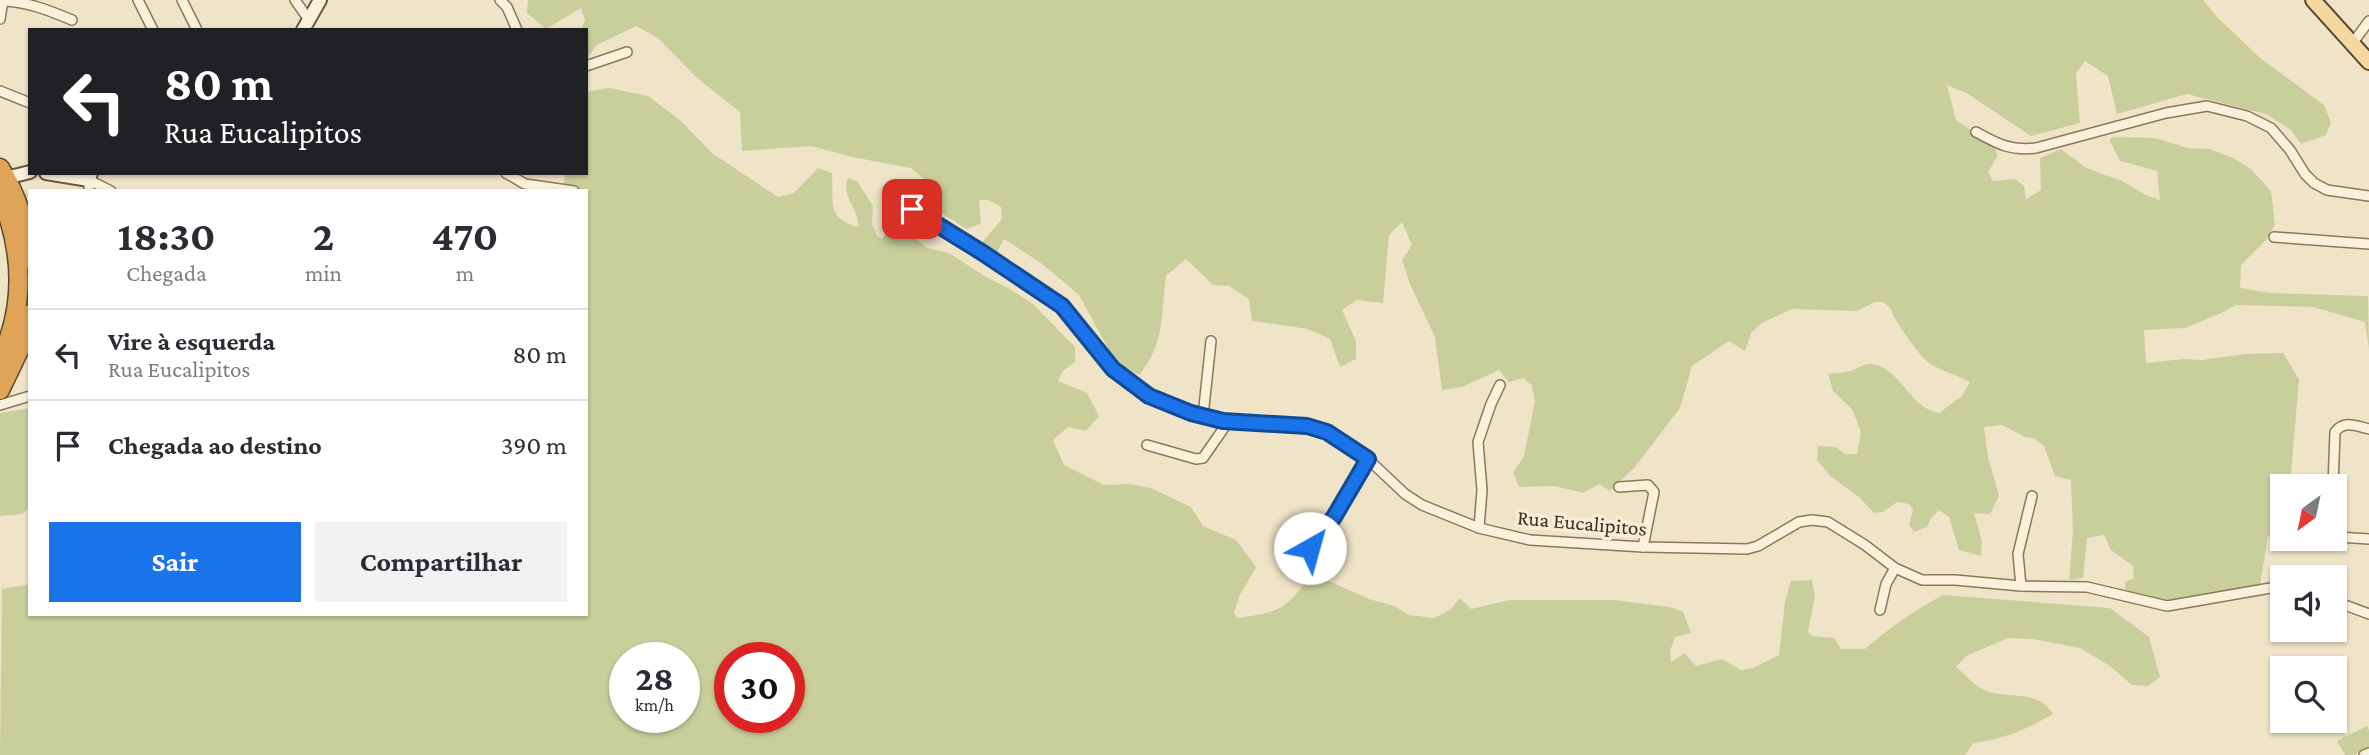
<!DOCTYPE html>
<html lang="pt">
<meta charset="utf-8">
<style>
body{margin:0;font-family:"Crimson Pro",serif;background:#f2f2f3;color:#2b2b33;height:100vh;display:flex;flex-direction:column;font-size:26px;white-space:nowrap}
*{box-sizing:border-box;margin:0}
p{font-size:23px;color:#7c7c81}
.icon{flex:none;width:38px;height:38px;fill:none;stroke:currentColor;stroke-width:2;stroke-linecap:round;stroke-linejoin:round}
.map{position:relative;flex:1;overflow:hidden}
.details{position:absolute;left:28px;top:189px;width:560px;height:427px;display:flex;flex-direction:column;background:#fff;border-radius:0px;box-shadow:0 2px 5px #0004}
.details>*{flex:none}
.banner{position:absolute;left:28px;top:28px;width:560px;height:147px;border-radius:0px;box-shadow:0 2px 5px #0004;background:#202124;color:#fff;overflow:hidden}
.needle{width:46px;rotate:213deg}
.fabs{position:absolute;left:2270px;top:474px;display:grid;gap:14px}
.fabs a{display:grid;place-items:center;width:77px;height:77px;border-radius:0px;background:#fff;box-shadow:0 2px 5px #0004;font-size:35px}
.speed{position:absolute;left:609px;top:642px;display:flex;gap:14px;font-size:35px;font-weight:700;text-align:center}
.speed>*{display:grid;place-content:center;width:91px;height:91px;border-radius:50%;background:#fff;box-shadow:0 2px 5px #0004;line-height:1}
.speed small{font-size:18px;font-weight:400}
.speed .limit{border:10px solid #d22;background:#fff;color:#111}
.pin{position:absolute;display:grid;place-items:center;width:60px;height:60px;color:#fff;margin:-30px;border-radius:14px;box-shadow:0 4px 10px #0006}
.me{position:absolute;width:77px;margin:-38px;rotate:38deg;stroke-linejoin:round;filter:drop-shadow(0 0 5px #0008)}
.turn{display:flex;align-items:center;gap:24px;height:147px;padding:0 21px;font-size:32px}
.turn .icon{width:91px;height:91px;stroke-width:2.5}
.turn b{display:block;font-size:49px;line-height:60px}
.eta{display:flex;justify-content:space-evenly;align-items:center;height:119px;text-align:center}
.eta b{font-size:42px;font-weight:700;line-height:49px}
.cta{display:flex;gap:14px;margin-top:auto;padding:14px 21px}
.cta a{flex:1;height:80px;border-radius:0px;background:#1a73e8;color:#fff;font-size:28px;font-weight:700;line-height:80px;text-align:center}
.cta a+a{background:#f2f2f3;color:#2b2b33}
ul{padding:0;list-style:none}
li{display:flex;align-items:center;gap:21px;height:91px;padding:0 21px;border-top:2px solid #e1e1e2}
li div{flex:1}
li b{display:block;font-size:26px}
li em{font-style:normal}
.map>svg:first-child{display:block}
.green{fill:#c9cf9b;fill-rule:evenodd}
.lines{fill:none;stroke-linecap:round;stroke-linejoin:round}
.street-casing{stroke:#8d765c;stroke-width:12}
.secondary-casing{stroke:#6f573f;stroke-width:16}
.primary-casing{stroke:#5b4430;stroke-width:18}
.highway-casing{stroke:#5b4430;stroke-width:21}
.street{stroke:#faf1dc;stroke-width:9}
.secondary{stroke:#faf1dc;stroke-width:12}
.primary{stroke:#f3d9a0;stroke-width:14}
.highway{stroke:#e0a458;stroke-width:18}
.route-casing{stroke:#114b97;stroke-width:18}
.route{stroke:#1a73e8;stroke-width:12}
.labels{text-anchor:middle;stroke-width:7;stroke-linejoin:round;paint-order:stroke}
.street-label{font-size:21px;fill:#3d2e20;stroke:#f7eed8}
</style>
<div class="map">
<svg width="2369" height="755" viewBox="0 0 2369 755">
<rect width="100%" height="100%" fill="#f0e4c8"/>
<g class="green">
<path d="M528 0H2203L2217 17 2260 58 2324 105 2331 123 2326 135 2301 144 2291 130 2266 114 2187 94 2117 114 2108 76 2085 61 2076 73 2080 123 2031 136 1968 94 1947 85 1956 120 1994 146 1998 155 1988 172 1993 181 2015 179 2024 186 2026 199 2041 190 2040 158 2061 149 2086 168 2122 181 2146 195 2160 200 2157 171 2120 161 2109 139 2115 137 2155 138 2188 148 2210 149 2233 158 2251 169 2271 191 2275 225 2266 240 2241 265 2240 288 2270 293 2368 296 2369 349 2365 322 2313 307 2236 305 2219 314 2185 328 2144 330 2146 363 2183 359 2202 360 2246 354 2283 353 2299 379 2290 486H2282V530L2268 536 2260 586 2188 599 2153 601 2125 590V582L2134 578 2133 566 2111 550 2104 535 2087 538 2083 578 2069 580 2073 530 2071 480 2055 476 2044 446 2035 439 2025 437 2002 425 1984 427 1988 457 1999 496 1990 514 1974 513 1982 541 1981 556 1959 550 1949 517 1939 510 1931 518 1927 527 1914 532 1909 525 1913 510 1909 504 1897 502 1883 512 1874 513 1859 497 1830 476 1817 460 1818 446 1836 447 1845 454H1857L1861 432 1852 409 1833 391 1828 374C1835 373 1843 373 1850 371 1858 369 1863 363 1872 364 1901 368 1909 408 1939 413L1962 396 1970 382C1957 375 1941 371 1929 363 1921 358 1892 318 1891 309L1883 302H1875L1857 311 1792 309 1762 323 1751 333 1745 351 1729 341 1692 366 1680 408 1635 467 1610 491 1599 484 1583 493 1554 486 1519 487 1513 473 1524 456 1535 401 1532 386 1524 378 1509 382 1499 370 1462 387 1442 390 1435 337 1410 284 1402 260 1412 245 1402 222 1389 235 1383 303 1357 300 1342 310 1356 341V359L1340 367 1330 339 1308 329 1252 321 1249 299 1229 286 1213 285 1186 259 1166 276C1161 315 1165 344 1139 375L1126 368 1110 352 1079 295 1041 263 1004 239 990 264 977 256 980 245 1002 219 1001 207 988 200H979L981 224 966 229 942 213 933 187 911 168 852 157 811 146 742 151 740 112 697 78 658 38 636 26 597 45 586 59V30H581L585 20 581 8 546 29 527 13Z"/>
<path d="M609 88 648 96 680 120 712 153 778 197 794 193 818 168 832 173C834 202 826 218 858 227 860 209 840 196 848 178L857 181 873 206 872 224 877 236 883 239 888 227 907 232 927 248 949 253 986 277 1010 289 1033 304 1075 347V362L1063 371 1058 381 1087 393 1099 416 1086 431 1068 427 1053 440 1064 465 1104 485 1129 484 1151 488 1191 507 1203 526 1236 540 1256 567 1240 595 1234 612 1237 618C1279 613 1288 609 1311 573L1369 599 1394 606 1409 615 1434 618 1450 610 1460 598 1471 609 1510 600H1614L1670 607 1683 612 1691 633 1675 637 1670 651 1671 662 1685 653 1696 666 1722 659 1741 670 1753 668 1779 655 1785 601 1791 581 1812 580 1815 596 1808 632 1812 636 1834 638 1841 649H1865C1889 628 1915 610 1943 595L2110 608 2149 637 2160 677 2148 686 2132 685 2110 666 2080 648 2033 639 2008 638 1966 656 1956 667C1964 673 1973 684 1982 689 2005 701 2037 687 2053 714 2025 730 2005 739 1973 743L1965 755H0L2 589 30 584V614H586V191H562L566 173H586V92ZM625 658H684V718H625ZM730 658H789V718H730Z"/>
<polygon points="30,408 30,508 22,514 0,516 0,413"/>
<polygon points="2367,726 2369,730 2369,747 2354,755 2345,755 2337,741"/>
</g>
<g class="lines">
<defs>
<g id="street">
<polyline points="138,0 153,30"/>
<polyline points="182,0 197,30"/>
<polyline points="295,0 309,20"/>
<polyline points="500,0 507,7 517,30"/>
<path d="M3 1C28 2 48 10 72 20"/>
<polyline points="0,19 3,0"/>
<polyline points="2352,44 2369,21"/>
<polyline points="586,66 627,52"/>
<polyline points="0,91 30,103"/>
<path d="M1976 132C1998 144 2010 151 2036 148L2166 113 2207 106 2247 116 2271 128 2290 150 2305 174 2314 183 2327 190 2369 196"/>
<polyline points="506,173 525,184 574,191"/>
<polyline points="89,191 89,180 111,191"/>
<polyline points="912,209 983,253 1062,306 1113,369 1149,396 1191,413 1223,421 1307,426 1327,432 1368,459 1405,494 1422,505 1479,528 1530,540 1643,547 1747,549 1758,546 1799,522 1812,520 1828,522 1865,545 1895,568 1922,580 1955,580 2021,586 2087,587 2167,606 2282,586"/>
<polyline points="2274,237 2369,244"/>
<polyline points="0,405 30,396"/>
<polyline points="1203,416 1211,341"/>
<polyline points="1147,445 1196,459 1203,458 1228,422"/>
<path d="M2333 486 2335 432C2344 420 2356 426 2369 429"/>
<polyline points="1619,487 1648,485 1654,492 1643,547"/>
<polyline points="1479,528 1482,490 1478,442 1491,404 1500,385"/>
<polyline points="2334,535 2338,537 2369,539"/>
<polyline points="1310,548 1334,517 1368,459"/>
<polyline points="2021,586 2018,554 2032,496"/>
<polyline points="2334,601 2369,614"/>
<polyline points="1880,610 1886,584 1895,568"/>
<polyline points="2364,755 2369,753"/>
</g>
<g id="secondary">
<polyline points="303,30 320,0"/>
<polyline points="46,173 89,180 91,173"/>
<polyline points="6,178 30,172"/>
</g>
<polyline id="primary" points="2313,0 2369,62"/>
<g id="highway">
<path d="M0 168C18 197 27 226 30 260"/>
<path d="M0 194C23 249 26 306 0 360"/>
<polyline points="0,390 22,344 30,314"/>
</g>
</defs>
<use href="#street" class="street-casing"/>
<use href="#secondary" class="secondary-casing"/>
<use href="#primary" class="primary-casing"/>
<use href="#highway" class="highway-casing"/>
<use href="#street" class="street"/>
<use href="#secondary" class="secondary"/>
<use href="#primary" class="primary"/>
<use href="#highway" class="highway"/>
</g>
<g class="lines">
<defs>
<polyline id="route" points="912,209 983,253 1062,306 1113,369 1149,396 1191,413 1223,421 1307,426 1327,432 1368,459 1334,517 1310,548"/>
</defs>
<use href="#route" class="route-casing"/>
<use href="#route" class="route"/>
</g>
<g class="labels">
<g class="street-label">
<text transform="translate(1582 523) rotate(5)" y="7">Rua Eucalipitos</text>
</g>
</g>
</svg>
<div class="fabs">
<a><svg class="needle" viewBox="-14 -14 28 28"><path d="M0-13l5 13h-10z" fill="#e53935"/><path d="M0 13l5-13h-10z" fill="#7c7c81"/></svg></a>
<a><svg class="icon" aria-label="sound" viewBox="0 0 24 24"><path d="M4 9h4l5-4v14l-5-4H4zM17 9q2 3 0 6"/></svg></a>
<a><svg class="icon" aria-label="search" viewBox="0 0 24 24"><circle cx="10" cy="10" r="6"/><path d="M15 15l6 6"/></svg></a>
</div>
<div class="speed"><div>28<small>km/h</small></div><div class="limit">30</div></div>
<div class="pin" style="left:912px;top:209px;background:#d93025"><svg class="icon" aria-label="arrive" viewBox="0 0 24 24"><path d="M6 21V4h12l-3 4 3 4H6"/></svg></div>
<svg class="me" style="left:1310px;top:548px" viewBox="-20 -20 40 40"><circle r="19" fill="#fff"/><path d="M0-13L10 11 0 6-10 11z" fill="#1a73e8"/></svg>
<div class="banner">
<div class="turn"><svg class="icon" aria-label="left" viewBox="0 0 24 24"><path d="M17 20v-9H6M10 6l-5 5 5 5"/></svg><div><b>80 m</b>Rua Eucalipitos</div></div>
</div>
<section class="details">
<div class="eta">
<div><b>18:30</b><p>Chegada</p></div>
<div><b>2</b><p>min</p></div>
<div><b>470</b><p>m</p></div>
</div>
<ul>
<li><svg class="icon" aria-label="left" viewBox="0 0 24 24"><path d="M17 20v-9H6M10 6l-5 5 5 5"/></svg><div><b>Vire à esquerda</b><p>Rua Eucalipitos</p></div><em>80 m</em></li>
<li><svg class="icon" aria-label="arrive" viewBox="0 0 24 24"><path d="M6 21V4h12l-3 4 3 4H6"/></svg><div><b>Chegada ao destino</b></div><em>390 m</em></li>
</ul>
<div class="cta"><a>Sair</a><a>Compartilhar</a></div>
</section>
</div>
